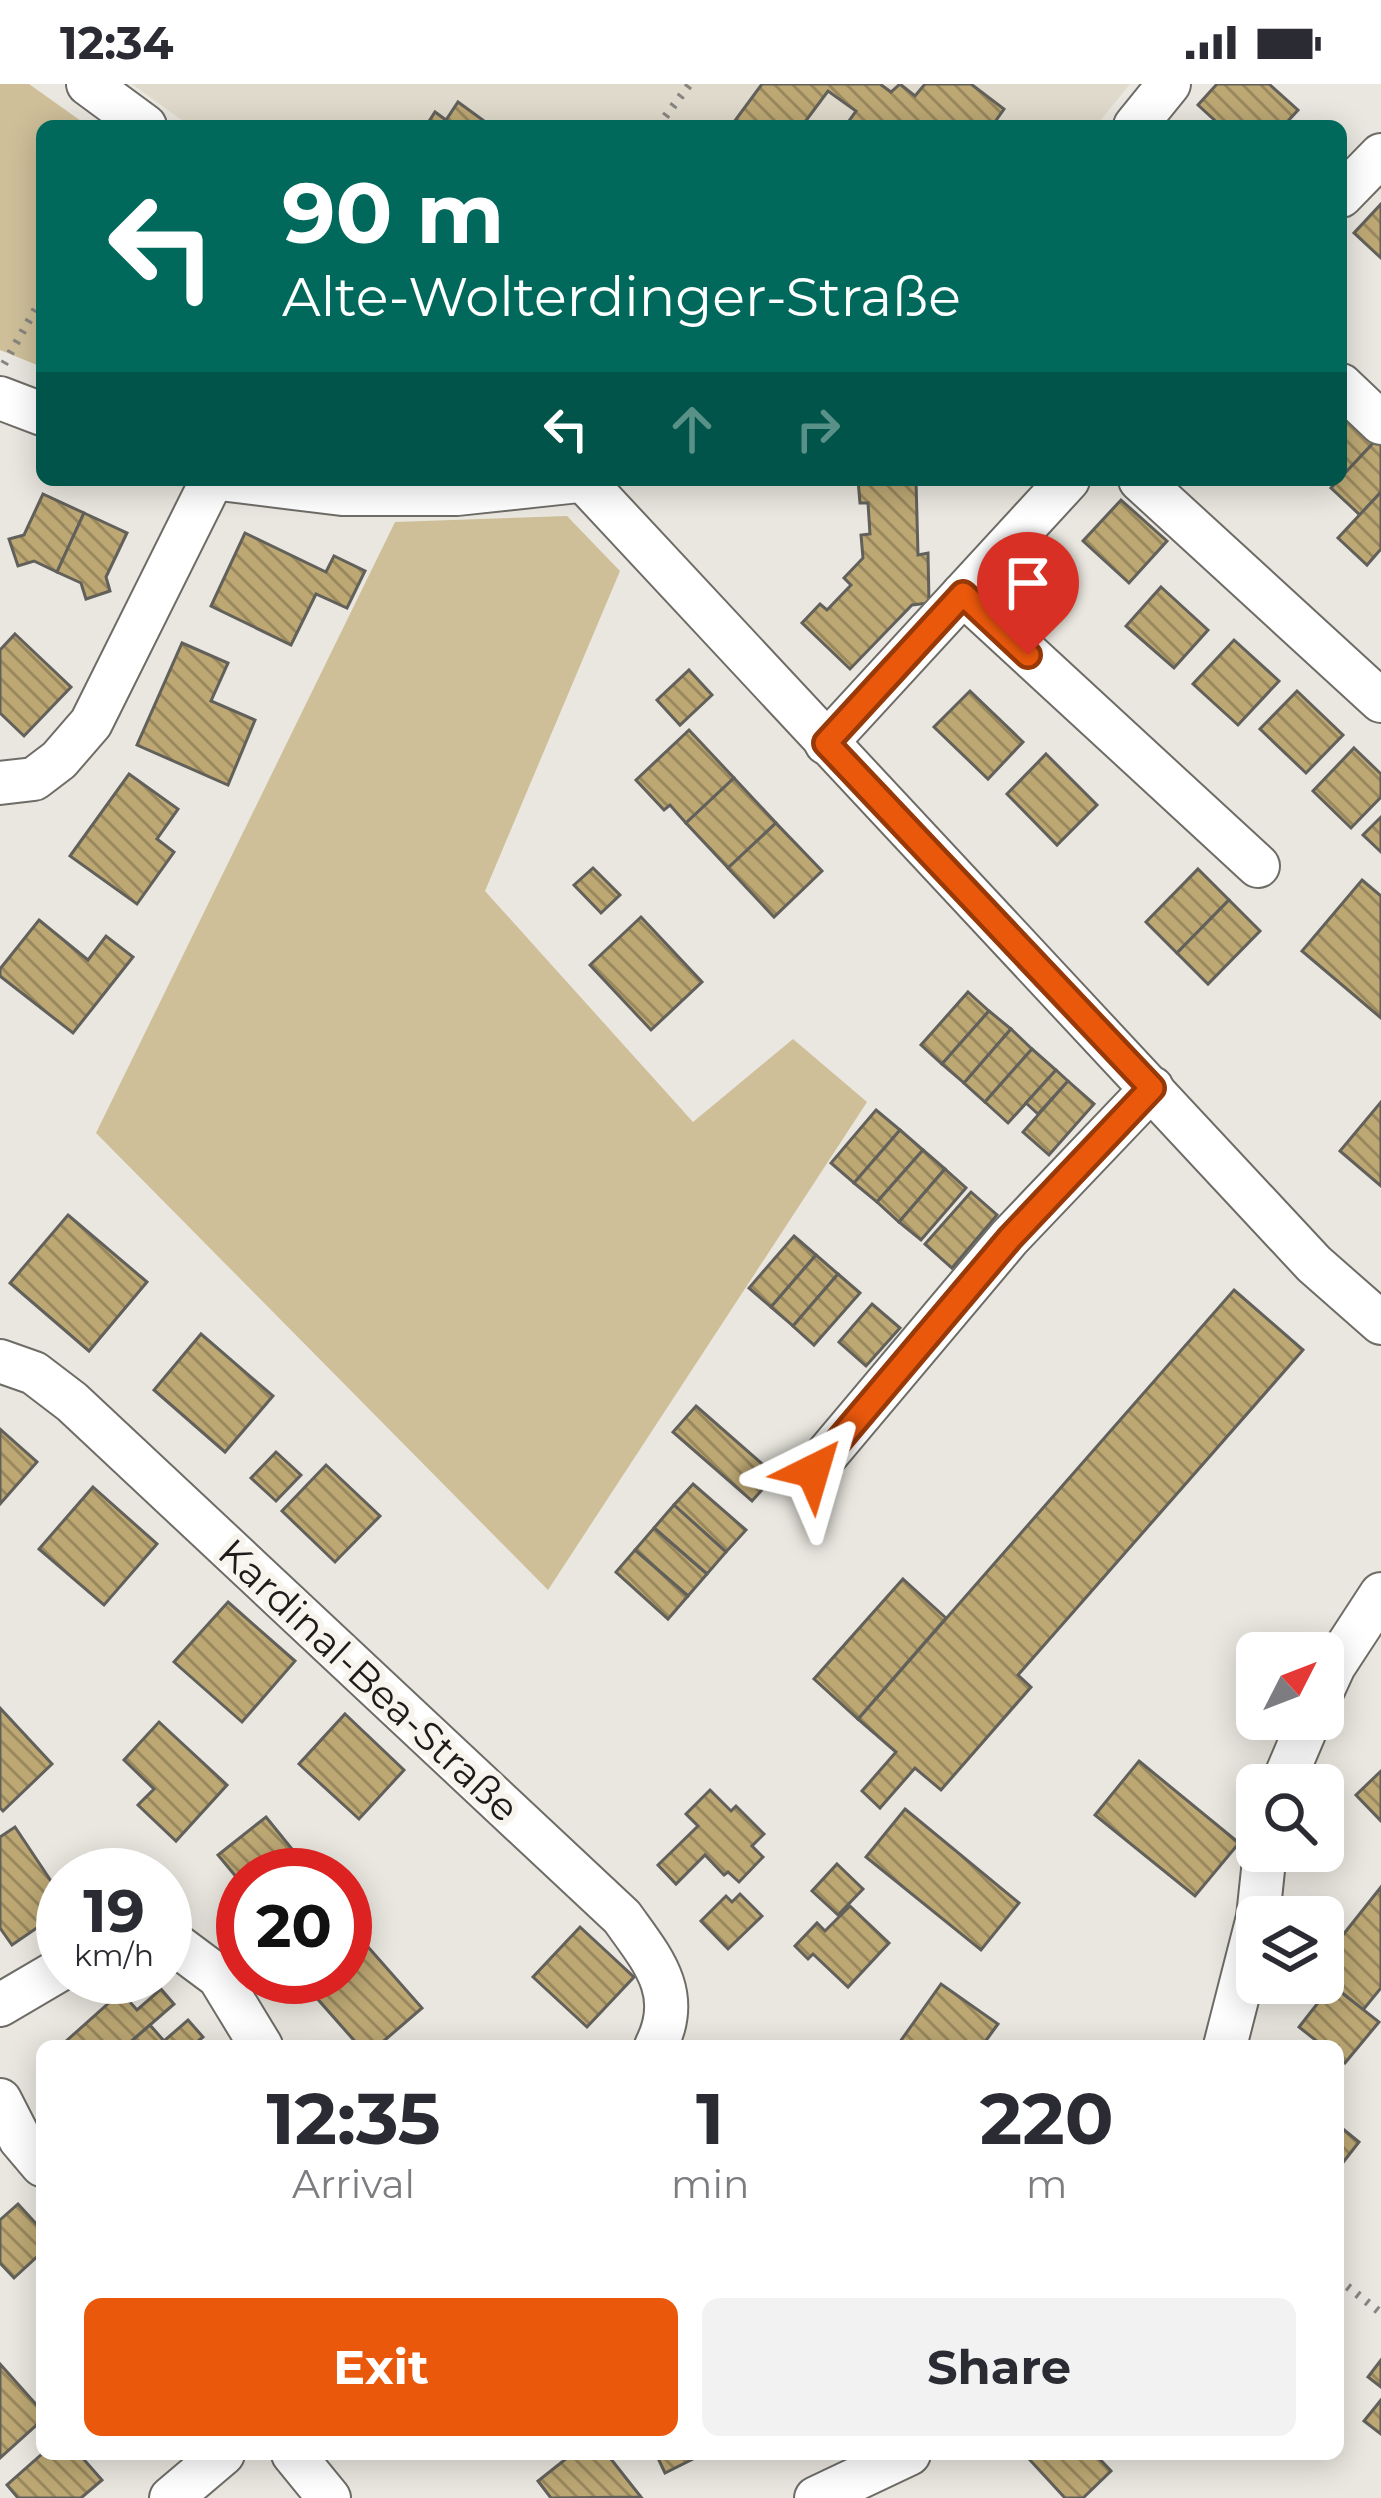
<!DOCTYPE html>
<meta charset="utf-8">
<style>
body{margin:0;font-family:Montserrat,sans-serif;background:#f2f2f3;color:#2b2b33;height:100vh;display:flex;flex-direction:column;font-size:45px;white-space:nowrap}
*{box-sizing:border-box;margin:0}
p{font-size:39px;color:#7c7c81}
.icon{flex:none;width:66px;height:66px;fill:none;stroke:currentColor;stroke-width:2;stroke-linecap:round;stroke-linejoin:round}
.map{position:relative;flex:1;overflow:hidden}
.side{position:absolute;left:36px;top:1956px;width:1308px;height:420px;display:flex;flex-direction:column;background:#fff;border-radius:18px;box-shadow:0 6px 30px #0003}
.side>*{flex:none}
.top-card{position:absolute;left:36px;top:36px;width:1311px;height:366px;border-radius:18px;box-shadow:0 6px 30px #0003;background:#00695c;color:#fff;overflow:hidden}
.needle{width:78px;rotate:48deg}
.controls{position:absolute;left:1236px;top:1548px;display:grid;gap:24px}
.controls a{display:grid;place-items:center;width:108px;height:108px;border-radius:18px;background:#fff;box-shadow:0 6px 30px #0003;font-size:60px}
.speed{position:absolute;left:36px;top:1764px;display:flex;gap:24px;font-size:60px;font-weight:700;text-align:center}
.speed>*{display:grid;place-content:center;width:156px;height:156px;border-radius:50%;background:#fff;box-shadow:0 6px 30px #0003;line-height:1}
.speed small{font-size:30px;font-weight:400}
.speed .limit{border:18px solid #d22;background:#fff;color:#111}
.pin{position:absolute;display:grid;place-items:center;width:102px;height:102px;color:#fff;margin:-123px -51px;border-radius:50% 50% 50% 0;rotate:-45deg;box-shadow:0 0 12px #0007}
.pin .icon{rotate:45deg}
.me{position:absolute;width:132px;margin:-66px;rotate:40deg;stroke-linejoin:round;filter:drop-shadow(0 0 9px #0008)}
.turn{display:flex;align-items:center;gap:42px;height:252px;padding:0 48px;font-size:54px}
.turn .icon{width:156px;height:156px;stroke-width:2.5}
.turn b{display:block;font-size:84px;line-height:102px}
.lanes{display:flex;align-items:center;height:114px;padding:0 48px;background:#0003;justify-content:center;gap:60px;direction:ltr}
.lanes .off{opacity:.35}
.eta{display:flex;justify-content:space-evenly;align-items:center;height:204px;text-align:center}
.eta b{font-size:72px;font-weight:700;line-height:84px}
.cta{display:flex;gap:24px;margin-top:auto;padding:24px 48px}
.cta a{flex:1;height:138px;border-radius:18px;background:#ea580c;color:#fff;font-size:48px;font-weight:700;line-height:138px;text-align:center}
.cta a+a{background:#f2f2f3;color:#2b2b33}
.status{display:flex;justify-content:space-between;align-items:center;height:84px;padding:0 60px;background:#fff;direction:ltr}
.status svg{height:33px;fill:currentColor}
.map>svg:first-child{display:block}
.built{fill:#dfdacb}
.green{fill:#cebf99}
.building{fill:url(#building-back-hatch);stroke:#62605a;stroke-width:3}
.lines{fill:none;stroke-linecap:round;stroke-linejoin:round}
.minor-casing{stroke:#6e6c66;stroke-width:46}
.path{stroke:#868580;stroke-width:8;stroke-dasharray:3 9;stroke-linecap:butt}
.minor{stroke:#fff;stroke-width:42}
.route-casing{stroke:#983908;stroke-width:30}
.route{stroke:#ea580c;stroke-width:21}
.labels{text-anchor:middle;stroke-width:12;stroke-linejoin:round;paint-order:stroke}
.street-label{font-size:39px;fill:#1d1c1a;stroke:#f7f4ed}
</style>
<div class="status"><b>12:34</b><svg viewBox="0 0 49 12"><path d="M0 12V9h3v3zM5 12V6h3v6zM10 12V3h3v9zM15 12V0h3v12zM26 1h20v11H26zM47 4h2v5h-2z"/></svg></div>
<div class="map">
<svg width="1381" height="2414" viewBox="0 0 1381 2414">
<defs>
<pattern id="building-back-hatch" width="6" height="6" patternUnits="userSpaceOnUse" patternTransform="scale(3)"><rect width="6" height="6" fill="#bda874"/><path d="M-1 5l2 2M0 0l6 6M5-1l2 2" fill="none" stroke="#99885e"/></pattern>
</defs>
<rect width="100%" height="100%" fill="#e9e7df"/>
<polygon class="built" points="132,0 1130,0 1096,42 190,42"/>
<g class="green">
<polygon points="0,0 29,0 88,42 42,42 42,283 0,266"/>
<polygon points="567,432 620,487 485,807 693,1038 793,955 867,1018 548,1506 96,1049 395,438"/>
</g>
<g class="building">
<polygon points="762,0 880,0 891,8 900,0 915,12 925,0 971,0 1004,25 992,42 856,42 849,37 856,27 828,7 802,42 731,42"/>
<polygon points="1217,0 1269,0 1298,26 1288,37 1293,42 1221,42 1198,21"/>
<polygon points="458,18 491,42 426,42 435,28 446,36"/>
<polygon points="1381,120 1381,174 1354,149"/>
<polygon points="1348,328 1377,355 1341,394 1341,336"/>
<polygon points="1377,355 1381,359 1381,408 1360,431 1331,404"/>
<polygon points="858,396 916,396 918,471 928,469 929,519 912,521 850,585 802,539 820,520 827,526 851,501 844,494 863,474 861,451 870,450 868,419 860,419"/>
<polygon points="1381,408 1381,465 1367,481 1338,454"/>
<polygon points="43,410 84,429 57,488 34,477 18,482 9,455 24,451"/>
<polygon points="1121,416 1167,457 1129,499 1083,457"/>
<polygon points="84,429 127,449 106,493 110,507 86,515 81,499 57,488"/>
<polygon points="245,449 326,488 334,472 365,487 347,524 316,510 291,561 211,522"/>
<polygon points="1161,503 1208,546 1174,584 1126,542"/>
<polygon points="15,550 71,603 24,652 0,629 0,566"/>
<polygon points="1234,556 1279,597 1238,641 1193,600"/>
<polygon points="182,559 228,579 211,617 255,636 228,701 137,661"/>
<polygon points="689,586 712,611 680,641 657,616"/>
<polygon points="970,607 1023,658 988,695 934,643"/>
<polygon points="1297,607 1343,651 1306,689 1260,645"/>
<polygon points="689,646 734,694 686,739 670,721 664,726 636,696"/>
<polygon points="1354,664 1381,690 1381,713 1351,744 1313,707"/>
<polygon points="1046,670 1097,721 1057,761 1007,710"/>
<polygon points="129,690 178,725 157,755 174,768 137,820 70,772"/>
<polygon points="734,694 776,739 728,784 686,739"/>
<polygon points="1381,733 1381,768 1363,751"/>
<polygon points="776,739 822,787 774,833 728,784"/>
<polygon points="593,784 620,811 601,829 574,801"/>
<polygon points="1198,785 1229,816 1177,869 1146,838"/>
<polygon points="1362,796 1381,812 1381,934 1302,867"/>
<polygon points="1229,816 1260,847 1208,900 1177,869"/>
<polygon points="641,833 702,898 651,946 590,881"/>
<polygon points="39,836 88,876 106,852 133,873 73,949 0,892 0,885"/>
<polygon points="968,908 989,927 942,980 921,961"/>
<polygon points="989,927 1011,945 964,999 942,980"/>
<polygon points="1011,945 1032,965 985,1018 964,999"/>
<polygon points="1032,965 1056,986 1008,1039 985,1018"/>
<polygon points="1056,986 1068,997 1038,1030 1026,1019"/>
<polygon points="1068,997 1094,1020 1049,1071 1023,1048"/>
<polygon points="1381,1018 1381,1102 1340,1067"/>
<polygon points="876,1026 900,1046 854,1099 831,1079"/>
<polygon points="900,1046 923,1066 877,1118 854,1099"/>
<polygon points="923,1066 945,1085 899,1138 877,1118"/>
<polygon points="945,1085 966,1104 921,1156 899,1138"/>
<polygon points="971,1108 997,1131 952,1184 925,1160"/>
<polygon points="68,1131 147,1198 89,1267 10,1199"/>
<polygon points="794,1152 816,1171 771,1223 749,1204"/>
<polygon points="816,1171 838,1190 793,1242 771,1223"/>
<polygon points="838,1190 860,1209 814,1261 793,1242"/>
<polygon points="1234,1206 1303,1266 1018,1591 1031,1603 941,1706 915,1684 880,1724 862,1707 896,1668 858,1635"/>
<polygon points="872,1220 900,1244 866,1282 839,1258"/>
<polygon points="201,1250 273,1312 225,1368 154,1306"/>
<polygon points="696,1322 775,1391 752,1417 673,1348"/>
<polygon points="0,1345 37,1378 0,1420"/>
<polygon points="276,1368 301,1391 276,1417 251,1394"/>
<polygon points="326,1381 380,1432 335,1478 282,1427"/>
<polygon points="693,1400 746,1446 726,1468 674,1421"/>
<polygon points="93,1403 157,1460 104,1521 39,1465"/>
<polygon points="674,1421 726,1468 707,1490 654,1444"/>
<polygon points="654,1444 707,1490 688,1512 635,1466"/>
<polygon points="635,1466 688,1512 668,1535 616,1488"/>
<polygon points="903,1495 946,1534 858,1635 814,1595"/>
<polygon points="228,1518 295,1577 242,1638 174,1578"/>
<polygon points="0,1624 52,1680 3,1727 0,1724"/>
<polygon points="345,1630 404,1686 359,1735 299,1680"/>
<polygon points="159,1638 227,1701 176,1757 138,1721 154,1705 124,1676"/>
<polygon points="1139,1677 1239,1759 1195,1812 1095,1731"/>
<polygon points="1381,1687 1381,1737 1356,1711"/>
<polygon points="710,1706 731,1727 736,1722 764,1750 752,1762 763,1773 739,1798 728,1788 724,1791 705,1771 676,1800 658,1781 698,1742 686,1730"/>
<polygon points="905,1725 1019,1819 981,1866 866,1773"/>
<polygon points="266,1733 313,1791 243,1791 243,1801 218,1771"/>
<polygon points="15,1743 63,1815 63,1826 12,1861 0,1844 0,1753"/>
<polygon points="837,1780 863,1805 838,1831 812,1807"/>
<polygon points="1381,1803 1381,1904 1363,1926 1323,1894 1323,1876"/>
<polygon points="740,1810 762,1832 728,1865 701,1837 726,1812 732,1818"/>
<polygon points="850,1822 889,1859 848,1903 813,1870 808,1875 795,1862 817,1839 825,1847"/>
<polygon points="580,1843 634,1893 587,1943 533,1893"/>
<polygon points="361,1855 422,1924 378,1962 359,1962 307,1903 318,1893 345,1893 345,1869"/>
<polygon points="941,1900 998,1940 982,1962 897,1962"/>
<polygon points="1332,1901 1379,1938 1345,1979 1338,1974 1338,1962 1323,1962 1299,1943"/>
<polygon points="161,1905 174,1920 126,1962 66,1962 64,1959 121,1908 137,1926"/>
<polygon points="188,1936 203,1953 192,1962 126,1962 150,1941 164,1957"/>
<polygon points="1338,2041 1359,2058 1338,2085"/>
<polygon points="18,2120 42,2146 42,2168 14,2194 0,2179 0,2136"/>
<polygon points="1381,2276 1381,2303 1368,2293"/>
<polygon points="0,2280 42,2327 42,2336 0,2374"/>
<polygon points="1381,2316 1381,2350 1364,2337"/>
<polygon points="42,2370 79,2370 102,2396 81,2414 18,2414 7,2401"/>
<polygon points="572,2370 607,2370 641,2413 551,2414 538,2397"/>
<polygon points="656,2370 703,2370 665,2389"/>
<polygon points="1035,2370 1095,2370 1111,2387 1083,2414 1065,2414 1029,2375"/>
</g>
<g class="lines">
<defs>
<g id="minor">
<polyline points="88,0 145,42"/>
<polyline points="1135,42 1169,0"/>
<polyline points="1341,112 1381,71"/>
<polyline points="1341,301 1381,339"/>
<polyline points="0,314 42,330"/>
<polyline points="228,396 342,410 457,410 588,396"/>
<polyline points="583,396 1314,1180 1381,1239"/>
<polyline points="1140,396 1381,617"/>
<polyline points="963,510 1258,782"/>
<polyline points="826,659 1068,396"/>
<polyline points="0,699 34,695 59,676 91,639 212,396"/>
<path d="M0 1277 34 1289 72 1318 622 1833C652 1875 683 1909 656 1962"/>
<polyline points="813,1387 1009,1154 1152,1004"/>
<polyline points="1323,1606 1334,1582 1381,1510"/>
<polyline points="1282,1701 1310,1635"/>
<polyline points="1258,1833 1265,1767"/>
<polyline points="165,1855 168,1855 219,1893 261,1962"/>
<polyline points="0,1921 63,1884"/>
<polyline points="1225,1962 1257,1837"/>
<polyline points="0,2016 20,2055 42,2081"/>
<polyline points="293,2370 329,2414"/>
<polyline points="171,2414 223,2370"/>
<polyline points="816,2414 909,2370"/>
</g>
</defs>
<use href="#minor" class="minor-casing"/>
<g class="path">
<polyline points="658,42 690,0"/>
<polyline points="4,280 42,214"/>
<polyline points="1338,2195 1381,2229"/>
</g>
<use href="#minor" class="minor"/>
</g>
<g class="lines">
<defs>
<polyline id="route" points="813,1387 1010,1154 1152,1004 826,659 963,510 1028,571"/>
</defs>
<use href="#route" class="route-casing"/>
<use href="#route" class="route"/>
</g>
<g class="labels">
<g class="street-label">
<text transform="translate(369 1596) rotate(43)" y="14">Kardinal-Bea-Straße</text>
</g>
</g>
</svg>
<div class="controls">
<a><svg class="needle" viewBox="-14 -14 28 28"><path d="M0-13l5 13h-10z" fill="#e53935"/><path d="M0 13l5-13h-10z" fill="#7c7c81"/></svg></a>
<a><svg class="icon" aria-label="search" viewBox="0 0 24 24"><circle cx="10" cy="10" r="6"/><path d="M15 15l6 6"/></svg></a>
<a><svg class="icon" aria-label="layers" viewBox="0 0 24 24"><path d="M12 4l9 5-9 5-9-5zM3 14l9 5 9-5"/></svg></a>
</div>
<div class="speed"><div>19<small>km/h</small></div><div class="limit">20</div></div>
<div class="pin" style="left:1028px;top:571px;background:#d93025"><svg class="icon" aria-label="arrive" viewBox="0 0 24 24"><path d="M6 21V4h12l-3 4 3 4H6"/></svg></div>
<svg class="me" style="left:813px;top:1387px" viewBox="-20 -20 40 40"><path d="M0-17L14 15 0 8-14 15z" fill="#ea580c" stroke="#fff" stroke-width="4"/></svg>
<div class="top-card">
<div class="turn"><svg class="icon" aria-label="left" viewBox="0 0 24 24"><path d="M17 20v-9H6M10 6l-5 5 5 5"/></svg><div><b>90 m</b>Alte-Wolterdinger-Straße</div></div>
<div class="lanes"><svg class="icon" aria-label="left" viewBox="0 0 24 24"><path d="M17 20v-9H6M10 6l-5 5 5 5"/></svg><svg class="icon off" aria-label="ahead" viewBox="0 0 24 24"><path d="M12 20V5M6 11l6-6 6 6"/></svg><svg class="icon off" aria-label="right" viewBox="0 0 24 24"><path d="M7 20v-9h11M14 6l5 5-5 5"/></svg></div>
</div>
<section class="side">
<div class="eta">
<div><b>12:35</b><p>Arrival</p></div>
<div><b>1</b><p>min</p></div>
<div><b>220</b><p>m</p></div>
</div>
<div class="cta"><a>Exit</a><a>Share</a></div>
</section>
</div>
